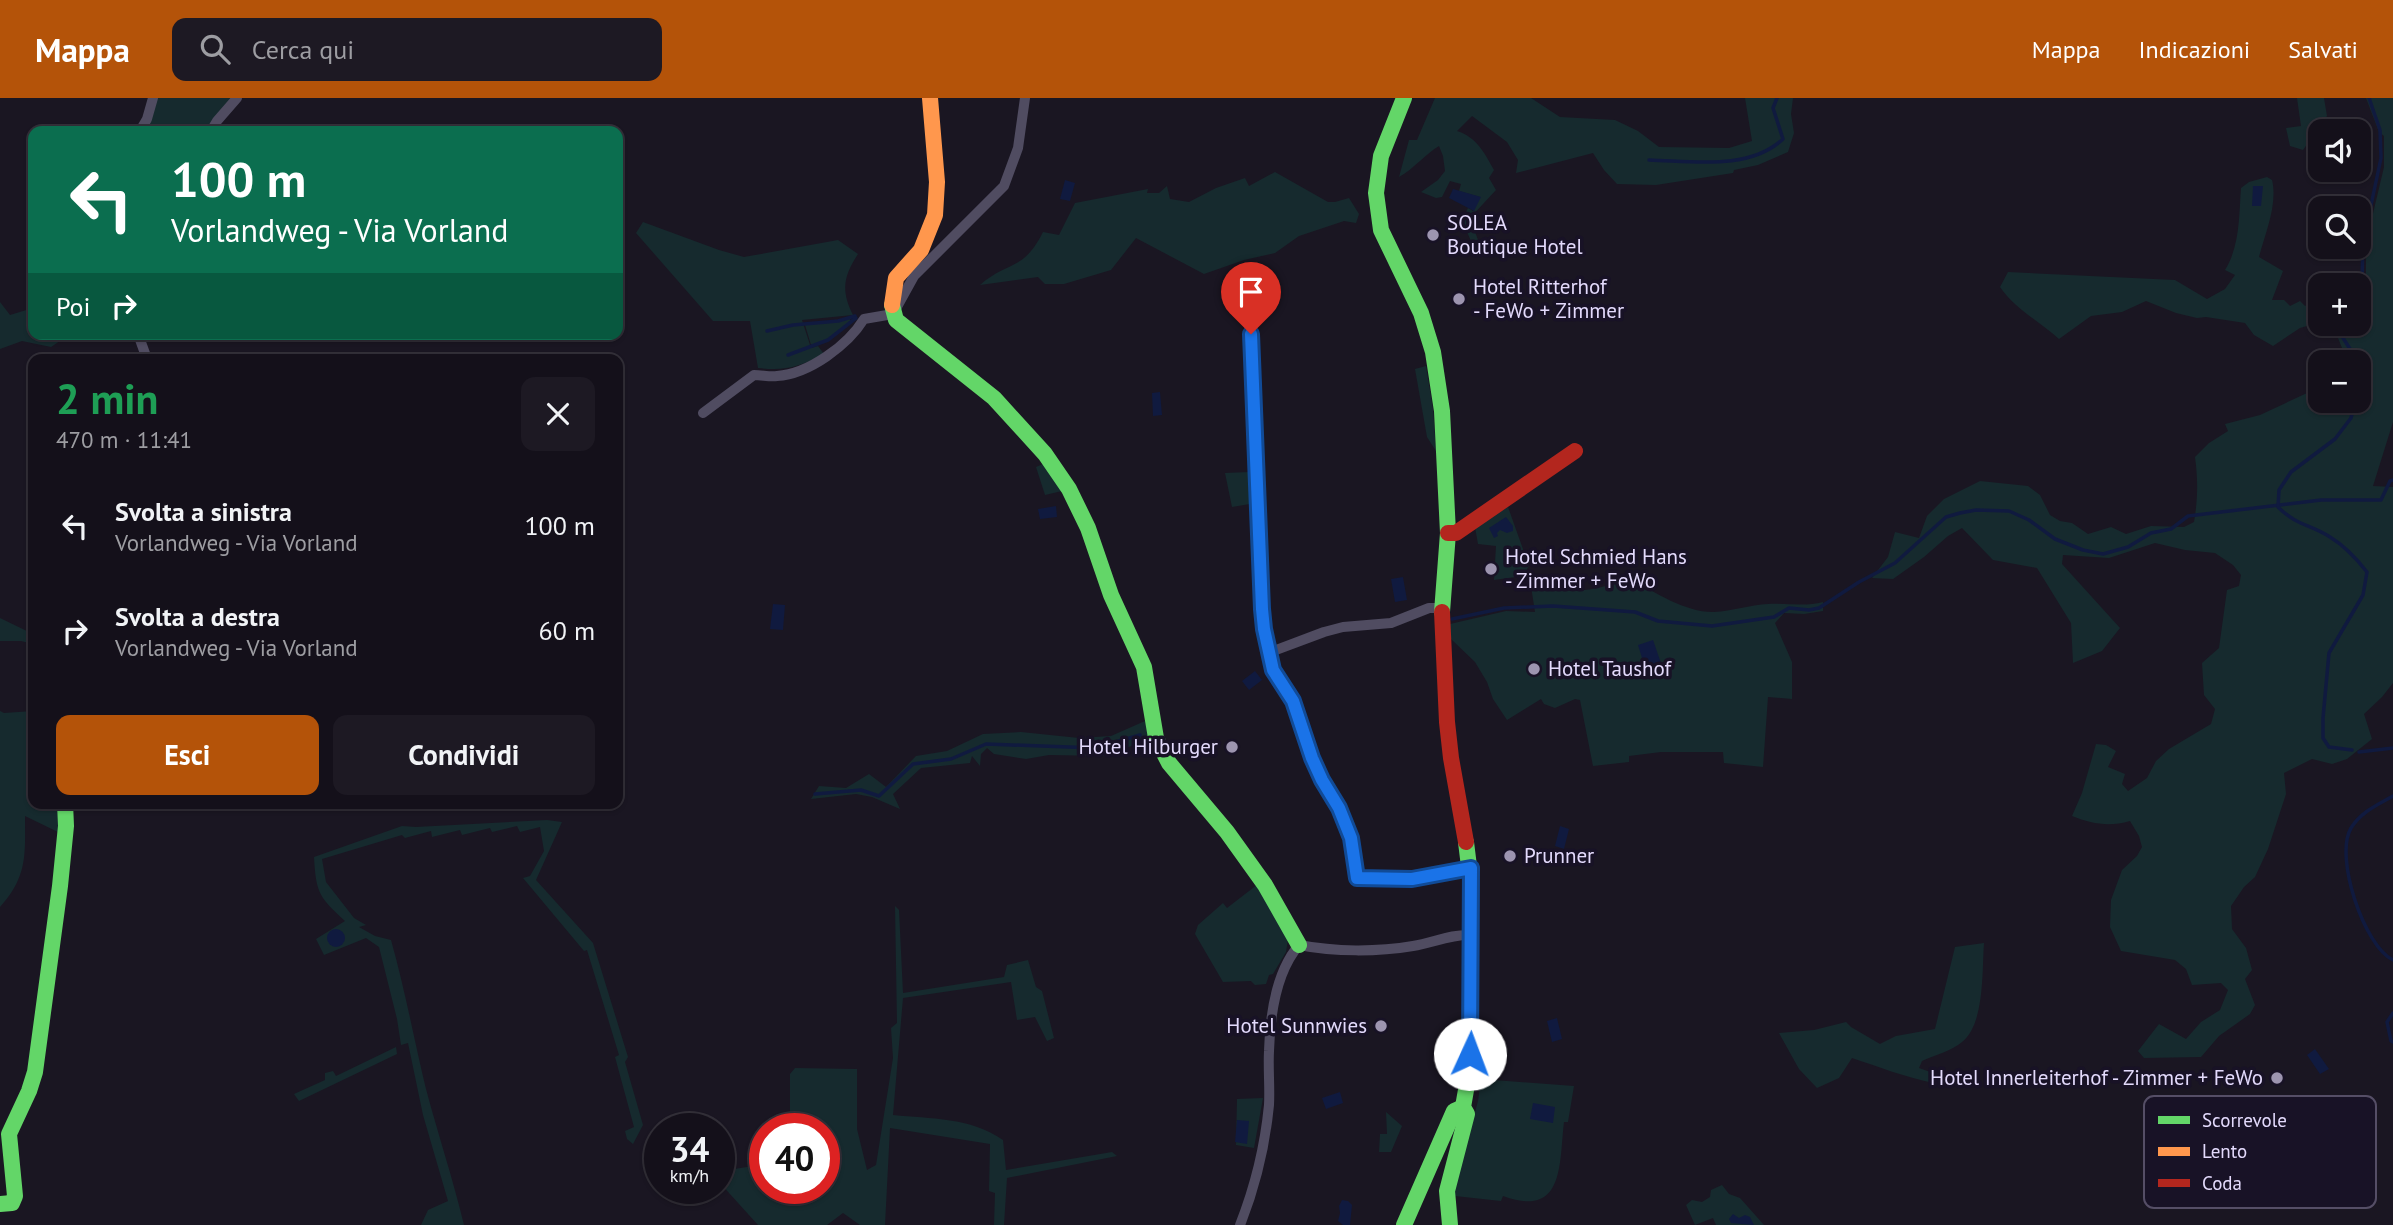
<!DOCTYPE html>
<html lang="it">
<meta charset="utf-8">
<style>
body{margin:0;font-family:"PT Sans",sans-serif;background:#1d1923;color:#f1f3f6;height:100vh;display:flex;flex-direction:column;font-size:26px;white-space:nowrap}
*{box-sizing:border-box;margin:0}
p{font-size:23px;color:#9d9da2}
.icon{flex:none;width:38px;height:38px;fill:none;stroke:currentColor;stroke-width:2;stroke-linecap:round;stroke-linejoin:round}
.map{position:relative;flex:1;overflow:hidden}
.details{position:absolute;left:28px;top:256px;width:595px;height:455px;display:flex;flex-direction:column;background:#14101a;border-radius:14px;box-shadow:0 2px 5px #0004,0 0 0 2px #333039}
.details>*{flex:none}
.guide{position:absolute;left:28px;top:28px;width:595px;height:214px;border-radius:14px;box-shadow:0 2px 5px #0004,0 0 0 2px #333039;background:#0b6e4f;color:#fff;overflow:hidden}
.controls{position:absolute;left:2308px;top:21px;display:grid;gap:14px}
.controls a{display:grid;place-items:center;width:63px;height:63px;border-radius:14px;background:#14101a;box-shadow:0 2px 5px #0004,0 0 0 2px #333039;font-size:35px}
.speed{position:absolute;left:644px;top:1015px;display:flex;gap:14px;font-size:35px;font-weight:700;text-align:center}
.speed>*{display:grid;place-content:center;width:91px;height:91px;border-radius:50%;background:#14101a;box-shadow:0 2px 5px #0004,0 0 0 2px #333039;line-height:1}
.speed small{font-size:18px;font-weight:400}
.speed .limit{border:10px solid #d22;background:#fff;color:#111}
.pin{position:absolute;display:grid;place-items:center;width:60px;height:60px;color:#fff;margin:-72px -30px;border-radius:50% 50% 50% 0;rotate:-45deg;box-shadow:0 0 7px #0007}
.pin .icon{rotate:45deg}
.me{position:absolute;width:77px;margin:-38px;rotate:2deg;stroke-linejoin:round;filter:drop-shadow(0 0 5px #0008)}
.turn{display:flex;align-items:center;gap:24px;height:147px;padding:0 28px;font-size:32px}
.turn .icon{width:91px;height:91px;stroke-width:2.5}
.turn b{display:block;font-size:49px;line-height:60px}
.then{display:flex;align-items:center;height:66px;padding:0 28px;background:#0003;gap:14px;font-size:26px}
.round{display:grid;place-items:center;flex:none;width:74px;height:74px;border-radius:14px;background:#1d1923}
.head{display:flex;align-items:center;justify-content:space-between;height:119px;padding:0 28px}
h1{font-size:42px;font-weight:800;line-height:52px;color:#1e9e55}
.action{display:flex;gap:14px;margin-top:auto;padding:14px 28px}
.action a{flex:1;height:80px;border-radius:14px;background:#b45309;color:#fff;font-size:28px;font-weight:800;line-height:80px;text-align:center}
.action a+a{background:#1d1923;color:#f1f3f6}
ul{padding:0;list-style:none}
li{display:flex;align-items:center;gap:21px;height:105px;padding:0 28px}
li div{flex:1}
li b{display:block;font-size:26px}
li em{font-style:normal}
header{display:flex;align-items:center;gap:42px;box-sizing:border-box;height:98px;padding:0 35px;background:#b45309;color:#fff}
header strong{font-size:33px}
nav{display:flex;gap:38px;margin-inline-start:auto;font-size:24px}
.search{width:490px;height:63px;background:#1d1923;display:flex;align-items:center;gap:18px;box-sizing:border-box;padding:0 24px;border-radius:14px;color:#9d9da2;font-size:26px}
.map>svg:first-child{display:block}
.green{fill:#162a2e}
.water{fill:#101a3f}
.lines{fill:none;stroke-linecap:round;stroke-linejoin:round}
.stream{stroke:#101a3f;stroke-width:3.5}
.street{stroke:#504c61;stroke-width:10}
.fast{stroke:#63d668;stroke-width:16}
.slow{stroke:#ff974d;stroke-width:16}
.jam{stroke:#b3261e;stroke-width:16}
.route-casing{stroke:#114b97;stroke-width:18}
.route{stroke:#1a73e8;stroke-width:12}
.poi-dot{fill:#9d95b0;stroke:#181226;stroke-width:2.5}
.labels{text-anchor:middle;stroke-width:7;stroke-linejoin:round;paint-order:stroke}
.poi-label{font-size:21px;fill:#e3dafc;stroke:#181226;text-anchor:start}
.key{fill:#181226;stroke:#554e66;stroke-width:2}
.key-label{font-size:19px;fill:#e3dafc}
</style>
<header>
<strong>Mappa</strong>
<div class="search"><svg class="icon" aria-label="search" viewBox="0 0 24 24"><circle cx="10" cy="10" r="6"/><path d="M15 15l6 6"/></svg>Cerca qui</div>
<nav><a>Mappa</a><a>Indicazioni</a><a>Salvati</a></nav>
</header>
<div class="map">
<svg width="2393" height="1127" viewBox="0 0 2393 1127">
<rect width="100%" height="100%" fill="#1a1622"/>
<g class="green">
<polygon points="152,0 237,0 211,33 137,33"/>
<path d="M1435 0H1531L1560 19 1615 22 1638 33 1659 49 1729 50 1752 43 1745 0H1793L1791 16 1794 35 1788 54 1758 67 1734 72 1733 75 1656 87 1617 86 1604 72 1593 55 1516 75 1518 62 1507 44 1472 18 1457 33C1477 39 1485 56 1494 72L1489 80 1496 92 1470 120 1482 153 1476 155 1462 122 1468 110 1473 113 1480 99 1459 93 1461 86 1450 83 1442 99 1436 100 1421 94 1438 82 1445 73 1443 58 1439 48C1424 57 1415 70 1399 79L1409 42H1417Z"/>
<polygon points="2297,0 2324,0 2327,18 2303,52 2290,48 2286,30 2301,28"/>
<path d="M2366 0H2393V324L2373 388 2393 389V585L2382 599 2364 616 2372 641 2347 661 2332 666 2312 661 2284 675 2286 696 2268 751 2255 779 2244 789 2231 808 2232 831 2246 850 2252 872 2245 881 2255 907 2250 916 2219 938 2201 959 2144 960 2138 953 2159 926 2186 941 2201 924 2220 912 2228 892 2221 885 2192 887 2186 871 2175 862 2121 853 2110 829 2111 802 2122 772 2137 758 2142 749 2139 738 2130 723C2109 729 2092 726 2072 718L2082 695 2096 646 2106 647 2116 653 2108 669 2125 676 2122 686 2128 693 2147 680 2156 663 2169 651 2211 626 2215 611 2204 597 2202 565 2219 550 2227 492 2239 488 2241 477 2233 467 2215 455 2185 452 2155 445 2109 460 2063 457 2062 466 2120 530 2102 553 2073 565 2071 525 2037 470 1993 462 1962 430 1948 438 1924 459 1893 481 1872 480 1888 459 1895 434 1919 440 1927 418 1944 401 1980 383 2028 388 2040 397 2050 417 2060 423 2072 425 2088 436 2111 429 2126 436 2151 428 2184 429 2194 424C2198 401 2198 381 2195 359L2209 345 2228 333 2225 326 2260 317 2320 289V303H2359V264H2344V255L2336 235 2317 225 2300 230 2273 248 2254 237 2245 225 2206 219 2197 220 2176 215 2146 203 2122 214 2091 218 2059 241C2040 224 2014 210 2000 189L2008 174 2175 182 2207 201 2225 191 2235 177 2225 172C2240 148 2239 117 2241 90L2249 84 2267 79 2272 82C2278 106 2265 136 2259 159L2283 173 2272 202H2284L2290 208 2300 203 2305 208 2320 197V226H2359V205L2366 183V145L2384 69V38L2379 34Z"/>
<path d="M1275 74 1328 104H1335L1349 100 1359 116 1356 125 1344 123 1299 138 1275 155 1244 162 1204 176 1136 140 1111 172 1064 186H1045L1038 179 980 187C1007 163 1023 174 1043 134L1059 137 1075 105 1148 91 1147 95H1159L1167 88 1170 101 1189 104 1216 90 1245 80 1249 88Z"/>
<path d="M643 124 719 152 744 159 838 142 858 156C843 179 841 193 853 217L802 222 811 250 818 248 824 256C799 269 786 273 758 270L750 223H713L636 135Z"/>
<polygon points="0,204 10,217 33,210 33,236 70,236 51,249 22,243 0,251"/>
<polygon points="850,221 851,223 827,242 811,247 805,227"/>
<polygon points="1426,268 1433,311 1436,353 1427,339 1415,271"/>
<polygon points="1043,366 1062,393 1045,397 1036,369"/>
<polygon points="1249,374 1250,406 1232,409 1225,375"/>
<polygon points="1508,409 1529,468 1527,471 1529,477 1494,482 1496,448 1478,446 1475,429"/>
<path d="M1543 481C1565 504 1606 487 1633 481 1654 495 1688 515 1714 514 1732 513 1750 507 1768 506 1787 505 1805 509 1823 504V513L1804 516 1784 515 1775 525 1792 564V601L1768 599 1763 669 1724 665 1723 654H1661L1629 658V664L1593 668 1580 602 1575 601 1555 610 1544 606 1541 601 1507 622 1493 601 1487 584 1475 564 1451 541 1450 526 1506 513 1535 514 1530 482Z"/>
<polygon points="0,520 33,536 33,546 21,543 0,543"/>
<path d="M0 613 4 615 33 613V705H61L62 736 25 718C25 756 28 778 0 809Z"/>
<polygon points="1145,623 1150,641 1105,658 1049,657 1026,661 994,656 987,650 981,656 980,668 972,658 970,665 921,670 893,696 900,711 872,699 856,696 811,701 819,688 846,690 869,676 886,689 916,658 947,653 983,636 1021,634 1079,640 1111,638"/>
<path d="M547 722 562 724 536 782 593 845 628 959 625 964 643 1027 633 1046 627 1041 625 1033 634 1029 615 959 619 957 587 852 584 853 523 780 530 778 544 753 540 729 520 734 517 728 492 734 490 730 462 737 460 732 432 739 431 733 405 740 402 737 322 761 326 784 354 820 366 827 359 829 375 838 391 842C405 892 414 941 426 991 438 1036 453 1081 464 1127H421L428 1112 448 1103 423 1017 408 945 401 947 397 921 379 849 366 840 324 857 316 841 345 823C319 799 316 795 314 759L402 728 416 729Z"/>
<polygon points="1262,783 1288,842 1286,854 1273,876 1269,877 1266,886 1255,887 1251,883 1223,884 1195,836 1198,827 1223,805 1227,810"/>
<path d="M895 808 899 812 903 895 1004 879 1007 867 1028 862 1036 889 1042 893 1054 940 1047 943 1035 919 1017 922 1011 884 903 900 893 1017C931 1021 970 1019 1003 1042L1006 1072 1112 1054 1117 1058 1007 1080 1004 1127H994L995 1095 989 1093 990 1046 890 1030 885 1127H860L843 1115 827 1127H758L720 1085 728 1072 765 1066V1090H824V1031H790V976L795 970 857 971V1031L867 1072 876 1067 893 960 891 930 897 925Z"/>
<path d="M1984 845C1982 872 1985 926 1962 944 1951 953 1935 957 1922 963L1919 970 1936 976 1933 985C1905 979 1879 969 1852 960L1839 980 1817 990 1799 971 1779 935 1814 932 1846 924 1851 929 1880 946 1896 938 1935 931 1955 849Z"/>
<polygon points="396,949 397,956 299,1003 294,996 325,982 325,975 333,973 336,978"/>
<path d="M1481 981 1574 988 1568 1024H1564C1559 1065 1565 1121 1503 1098L1501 1103 1455 1098V1089L1478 1003Z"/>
<polygon points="1263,1000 1254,1050 1236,1047 1237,1001"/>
<polygon points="1386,1014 1402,1028 1391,1054 1379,1054 1380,1036 1387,1036"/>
<polygon points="1722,1087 1729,1096 1740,1100 1764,1127 1716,1127 1713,1120 1695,1127 1686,1107 1692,1102 1702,1104 1710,1099 1711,1092"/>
</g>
<g class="water">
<polygon points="1065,82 1075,85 1070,103 1060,101"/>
<polygon points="2253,88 2263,88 2261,108 2252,108"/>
<polygon points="1453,91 1481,99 1474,113 1449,100"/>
<polygon points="1160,294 1162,317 1153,318 1152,295"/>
<polygon points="1056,408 1057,419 1040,421 1038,411"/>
<polygon points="1506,419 1513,428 1513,433 1507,435 1500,432 1497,435 1498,438 1494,440 1489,430"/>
<polygon points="1403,479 1407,502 1395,504 1391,481"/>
<polygon points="773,506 785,507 783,532 770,531"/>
<polygon points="1653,542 1663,571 1647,576 1638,547"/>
<polygon points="1255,573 1262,582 1249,592 1242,583"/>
<polygon points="1560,728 1569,731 1564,751 1555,748"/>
<circle cx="336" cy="840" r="9"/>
<polygon points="1557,920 1562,941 1552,944 1547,923"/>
<polygon points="2315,951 2329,971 2320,976 2307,957"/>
<polygon points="1340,994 1343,1005 1326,1011 1322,1000"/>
<polygon points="1533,1005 1555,1009 1553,1025 1530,1021"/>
<polygon points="1237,1022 1249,1023 1247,1046 1235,1044"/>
<polygon points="1342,1102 1348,1103 1352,1107 1350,1127 1343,1127 1338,1123 1340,1115 1339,1108"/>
<polygon points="1733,1116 1739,1120 1745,1117 1750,1119 1754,1127 1731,1125 1729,1121"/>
</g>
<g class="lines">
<g class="stream">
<path d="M1649 62C1692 63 1749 73 1783 41L1773 10 1777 0"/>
<polyline points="2359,197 2362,182 2363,145 2381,60 2380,32 2369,0"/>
<polyline points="2334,226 2352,254 2354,264"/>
<polyline points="767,233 793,227 838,223 855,218"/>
<polyline points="788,257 828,242 856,220"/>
<polyline points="1452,521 1504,510 1553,508 1635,514 1658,523 1712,528 1774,519 1789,510 1809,512 1819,510 1859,484 1895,465 1946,419 1960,415 1976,412 2009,413 2029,422 2055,441 2083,452 2103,456 2128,449 2151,435 2171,431 2188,418 2321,402 2381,402 2390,383 2393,382"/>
<path d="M2352 652 2329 649 2323 640V620L2329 555 2363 497 2367 474C2356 460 2345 448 2330 439 2310 426 2297 428 2278 409L2279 392 2291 374 2335 341 2351 320 2355 303"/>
<polyline points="2359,654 2393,650"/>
<polyline points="815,696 861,692 879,698 913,666 951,661 986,646 1095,650 1140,637"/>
<path d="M2393 698C2377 707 2361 714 2351 730 2334 759 2364 848 2393 862"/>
<polyline points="2393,915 2387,924 2391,943 2393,944"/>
</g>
<g class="street">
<polyline points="140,33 147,21 153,0"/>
<polyline points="211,33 217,23 237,0"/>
<polyline points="1245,205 1251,236 1262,511 1268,555"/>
<polyline points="138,236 147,261"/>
<path d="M703 315 754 277C762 277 770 279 777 278 809 276 848 247 864 221L893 216 914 178 1004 88 1018 50 1025 0"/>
<polyline points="1442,510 1429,510 1391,525 1343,529 1324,534 1268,555 1273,572 1293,603 1312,660 1322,682 1339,710 1351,740 1357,780 1412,781 1471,770"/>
<path d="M1240 1127C1255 1089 1265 1048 1269 1007 1270 989 1268 971 1269 953 1270 918 1275 875 1299 847 1335 854 1377 854 1413 848 1433 845 1450 836 1471 837"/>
</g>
<g class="fast">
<polyline points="1404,0 1381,58 1376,95 1381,132 1421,215 1433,254 1442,313 1448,435 1442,514"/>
<polyline points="892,207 896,222 994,300 1045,356 1069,391 1088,430 1111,497 1144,569 1156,640 1169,665 1227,734 1265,787 1299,847"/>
<polyline points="0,1106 12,1105 15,1098 9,1036 29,993 35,974 60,788 66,728 65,705"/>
<polyline points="1404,1127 1454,1013 1463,1009"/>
<polyline points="1450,1127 1447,1093 1467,1016 1463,1009 1469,975 1471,937 1471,785 1466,744"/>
</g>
<polyline class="slow" points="892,207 896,180 921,152 935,117 937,84 930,0"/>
<g class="jam">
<polyline points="1448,435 1456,435 1575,353"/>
<polyline points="1442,514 1447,624 1451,660 1466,744"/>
</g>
</g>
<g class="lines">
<defs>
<polyline id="route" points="1251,236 1262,511 1264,531 1273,572 1293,603 1312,660 1322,682 1339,710 1351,740 1357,780 1412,781 1471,770 1470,956"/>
</defs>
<use href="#route" class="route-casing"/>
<use href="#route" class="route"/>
</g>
<g class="poi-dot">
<circle cx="1433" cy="137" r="7"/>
<circle cx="1459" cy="201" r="7"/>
<circle cx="1491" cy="471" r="7"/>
<circle cx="1534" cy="571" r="7"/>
<circle cx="1232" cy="649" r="7"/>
<circle cx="1510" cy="758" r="7"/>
<circle cx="1381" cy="928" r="7"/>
<circle cx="2277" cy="980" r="7"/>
</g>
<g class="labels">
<g class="poi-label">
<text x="1447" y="132">SOLEA<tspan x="1447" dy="24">Boutique Hotel</tspan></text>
<text x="1473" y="196">Hotel Ritterhof<tspan x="1473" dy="24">- FeWo + Zimmer</tspan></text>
<text x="1505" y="466">Hotel Schmied Hans<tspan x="1505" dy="24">- Zimmer + FeWo</tspan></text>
<text x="1548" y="578">Hotel Taushof</text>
<text x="1218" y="656" text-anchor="end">Hotel Hilburger</text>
<text x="1524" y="765">Prunner</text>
<text x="1367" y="935" text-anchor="end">Hotel Sunnwies</text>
<text x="2263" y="987" text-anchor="end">Hotel Innerleiterhof - Zimmer + FeWo</text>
</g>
</g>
<rect x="2144" y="998" width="232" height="112" rx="10" class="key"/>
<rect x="2158" y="1018" width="32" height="8" fill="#63d668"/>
<rect x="2158" y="1049" width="32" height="9" fill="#ff974d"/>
<rect x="2158" y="1081" width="32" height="8" fill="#b3261e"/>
<g class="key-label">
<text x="2202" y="1029">Scorrevole</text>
<text x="2202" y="1060">Lento</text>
<text x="2202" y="1092">Coda</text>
</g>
</svg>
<div class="controls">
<a><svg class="icon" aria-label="sound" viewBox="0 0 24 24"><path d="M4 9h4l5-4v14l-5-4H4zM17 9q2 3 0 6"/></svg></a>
<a><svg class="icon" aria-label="search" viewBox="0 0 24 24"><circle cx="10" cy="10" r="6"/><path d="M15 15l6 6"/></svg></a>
<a>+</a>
<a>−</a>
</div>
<div class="speed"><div>34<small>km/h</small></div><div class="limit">40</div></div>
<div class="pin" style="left:1251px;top:236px;background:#d93025"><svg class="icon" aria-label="arrive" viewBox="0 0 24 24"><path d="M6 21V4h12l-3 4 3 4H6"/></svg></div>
<svg class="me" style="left:1470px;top:956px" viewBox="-20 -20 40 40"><circle r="19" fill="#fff"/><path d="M0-13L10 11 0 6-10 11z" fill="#1a73e8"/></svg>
<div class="guide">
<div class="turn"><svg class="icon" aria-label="left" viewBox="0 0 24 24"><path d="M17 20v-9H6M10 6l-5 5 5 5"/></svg><div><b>100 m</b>Vorlandweg - Via Vorland</div></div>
<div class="then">Poi<svg class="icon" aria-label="right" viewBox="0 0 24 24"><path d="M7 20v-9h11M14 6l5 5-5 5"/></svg></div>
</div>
<section class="details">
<div class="head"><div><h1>2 min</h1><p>470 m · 11:41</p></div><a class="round"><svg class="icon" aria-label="close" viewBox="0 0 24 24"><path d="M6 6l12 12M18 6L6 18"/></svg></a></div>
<ul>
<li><svg class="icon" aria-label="left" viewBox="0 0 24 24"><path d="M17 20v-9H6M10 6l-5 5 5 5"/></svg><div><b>Svolta a sinistra</b><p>Vorlandweg - Via Vorland</p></div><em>100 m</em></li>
<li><svg class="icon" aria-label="right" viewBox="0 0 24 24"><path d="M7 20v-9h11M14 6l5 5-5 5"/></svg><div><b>Svolta a destra</b><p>Vorlandweg - Via Vorland</p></div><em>60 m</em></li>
</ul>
<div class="action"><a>Esci</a><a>Condividi</a></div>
</section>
</div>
